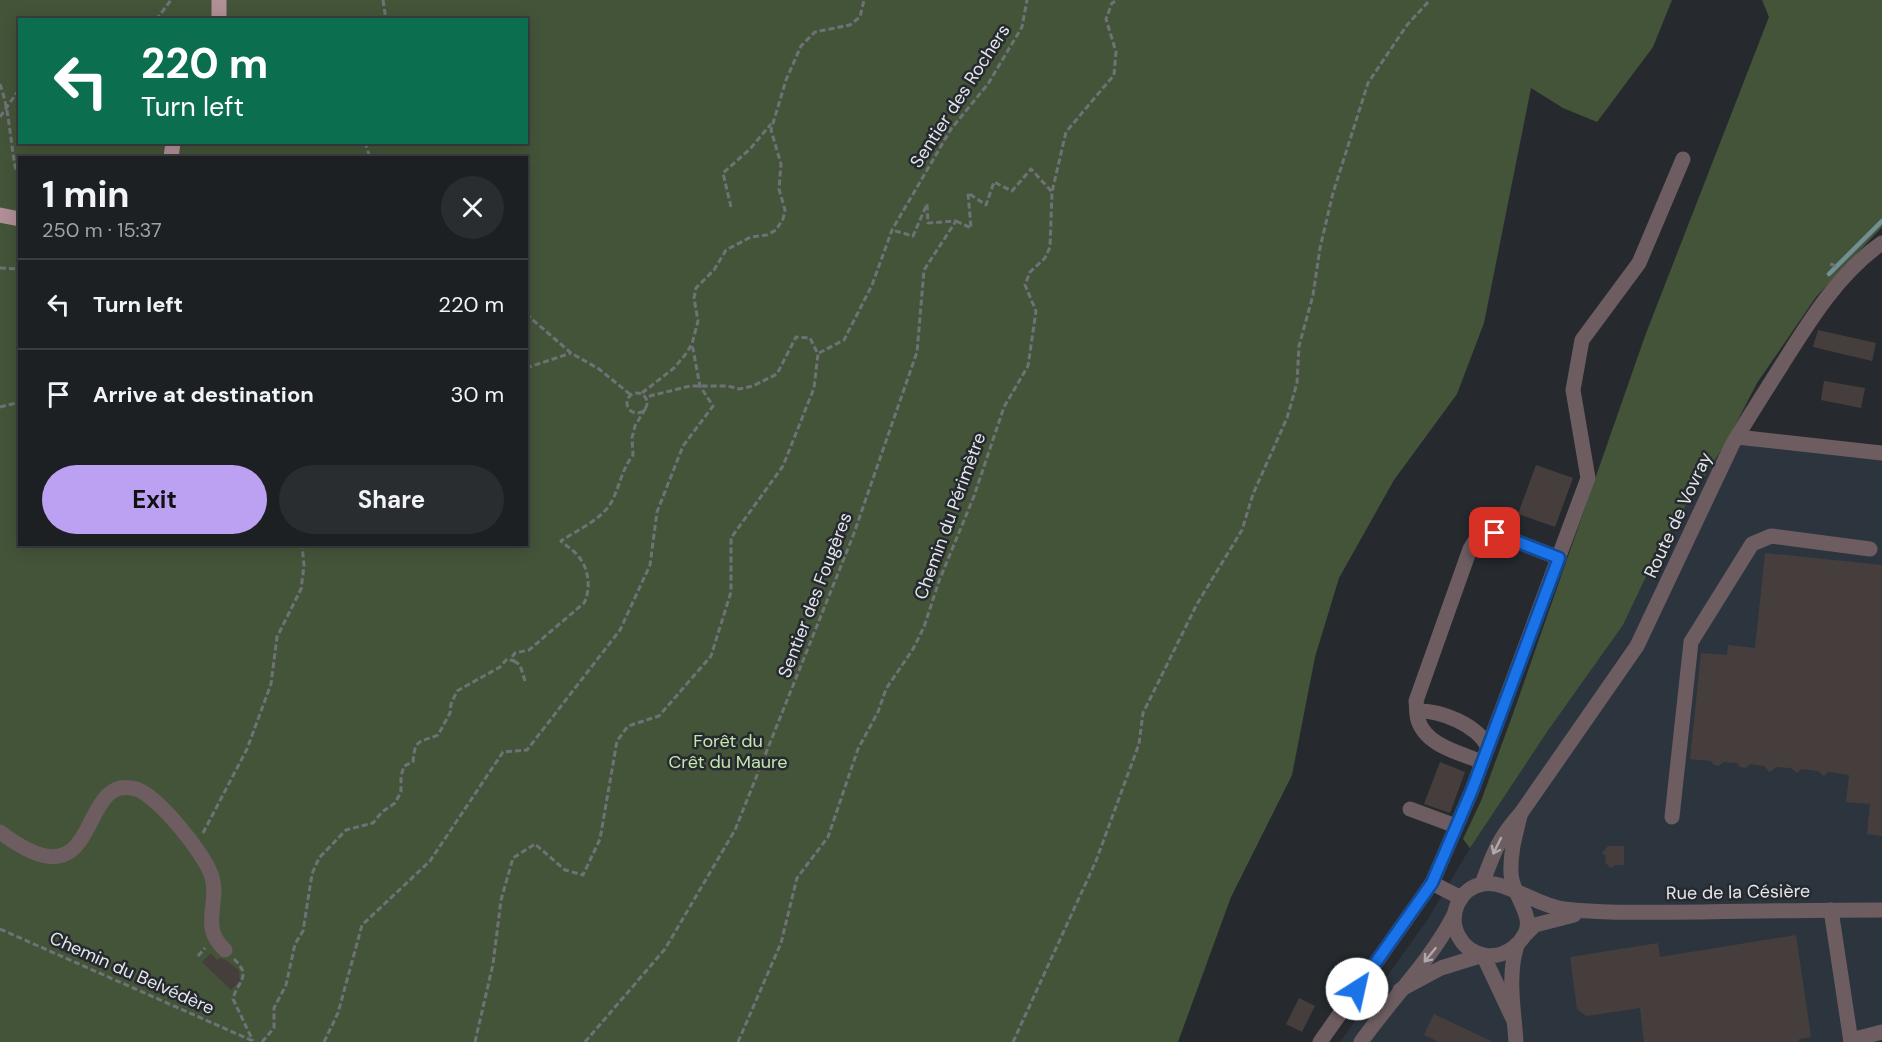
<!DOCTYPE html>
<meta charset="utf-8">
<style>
body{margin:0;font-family:"DM Sans",sans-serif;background:#292d30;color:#f1f3f6;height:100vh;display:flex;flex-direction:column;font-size:22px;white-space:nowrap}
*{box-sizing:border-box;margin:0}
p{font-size:20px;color:#a0a3a6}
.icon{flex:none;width:33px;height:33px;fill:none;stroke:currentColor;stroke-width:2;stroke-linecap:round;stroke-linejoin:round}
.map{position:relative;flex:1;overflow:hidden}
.drawer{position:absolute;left:18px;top:156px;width:510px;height:390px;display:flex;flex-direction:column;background:#1c2023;border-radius:0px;box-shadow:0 3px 15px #0003,0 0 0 2px #3a3e41}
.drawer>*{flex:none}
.guide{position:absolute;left:18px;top:18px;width:510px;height:126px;border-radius:0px;box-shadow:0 3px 15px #0003,0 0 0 2px #3a3e41;background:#0b6e4f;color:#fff;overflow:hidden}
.pin{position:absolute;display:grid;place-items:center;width:51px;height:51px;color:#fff;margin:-26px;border-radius:12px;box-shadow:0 3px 9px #0006}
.me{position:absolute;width:66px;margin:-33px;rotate:35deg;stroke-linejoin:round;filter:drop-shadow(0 0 4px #0008)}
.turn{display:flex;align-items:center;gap:21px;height:126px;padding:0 24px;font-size:27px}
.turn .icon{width:78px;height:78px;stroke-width:2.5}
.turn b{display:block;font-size:42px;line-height:51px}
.round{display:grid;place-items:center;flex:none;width:63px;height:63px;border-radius:32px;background:#292d30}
.summary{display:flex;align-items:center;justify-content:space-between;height:102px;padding:0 24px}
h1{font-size:36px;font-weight:700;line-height:45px}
.action{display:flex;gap:12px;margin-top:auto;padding:12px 24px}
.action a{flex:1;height:69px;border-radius:36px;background:#bca0f2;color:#111;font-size:24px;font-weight:700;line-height:69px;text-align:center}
.action a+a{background:#292d30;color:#f1f3f6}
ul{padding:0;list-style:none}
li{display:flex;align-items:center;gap:18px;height:90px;padding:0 24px;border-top:2px solid #3a3e41}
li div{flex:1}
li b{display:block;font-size:22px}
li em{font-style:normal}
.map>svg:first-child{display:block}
.built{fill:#2c353e}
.green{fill:#445439;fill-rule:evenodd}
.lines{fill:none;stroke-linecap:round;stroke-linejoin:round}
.stream{stroke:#709095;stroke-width:4.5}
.building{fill:#463e3d}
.path{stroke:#6e7276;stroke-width:3;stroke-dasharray:6 3;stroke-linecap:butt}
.minor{stroke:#6d5d60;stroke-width:15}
.major{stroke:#b08f96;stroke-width:15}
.oneway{stroke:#aea9ac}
.route-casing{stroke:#114b97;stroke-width:15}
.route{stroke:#1a73e8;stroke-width:10}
.labels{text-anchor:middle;stroke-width:5;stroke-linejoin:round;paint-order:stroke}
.street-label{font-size:18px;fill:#e4e7eb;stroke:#262a2f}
.park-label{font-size:18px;fill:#c5e5af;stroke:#262a2f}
</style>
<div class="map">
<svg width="1882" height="1042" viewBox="0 0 1882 1042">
<rect width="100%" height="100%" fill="#262a2f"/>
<polygon class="built" points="1727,441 1882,459 1882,1042 1340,1042 1428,919 1470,848 1547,732 1623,625 1662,543"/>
<g class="green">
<path d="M0 0H1672L1653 47 1597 122 1563 108 1531 88 1484 323 1457 394 1394 480 1339 578 1315 657 1292 775 1231 897 1178 1042H0ZM20 20H526V142H20ZM20 158H526V544H20Z"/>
<polygon points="1762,0 1882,0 1882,227 1816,297 1757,383 1727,441 1662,543 1623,625 1547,732 1470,848 1463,839 1481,801 1514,711 1645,336 1769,17"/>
</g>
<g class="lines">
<polyline class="stream" points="1829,274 1882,221"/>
</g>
<g class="building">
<polygon points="1818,330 1876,343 1872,361 1813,347"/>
<polygon points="1824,381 1865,388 1861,408 1821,400"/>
<polygon points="1536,465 1573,478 1555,527 1518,514"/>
<polygon points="1765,553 1882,565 1882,836 1867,834 1870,804 1846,802 1849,775 1828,772 1824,776 1818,771 1801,769 1797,773 1791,768 1776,767 1770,772 1764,766 1750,764 1746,768 1740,767 1737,763 1723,762 1719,766 1714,765 1711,761 1690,759 1701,653 1727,655 1728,645 1755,648"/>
<polygon points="1440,762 1465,772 1450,813 1424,804"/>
<polygon points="1608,846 1624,846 1624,865 1615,865 1611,868 1605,863 1606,856 1602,853"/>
<polygon points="1796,935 1811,1037 1799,1039 1799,1042 1644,1042 1640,1008 1586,1016 1577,1009 1570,957 1658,943 1660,957"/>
<polygon points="211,953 217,960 219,958 226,960 239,970 240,981 231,990 202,962"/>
<polygon points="1299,998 1315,1006 1302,1032 1286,1024"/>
<polygon points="1434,1014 1493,1042 1439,1042 1424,1035"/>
</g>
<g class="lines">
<g class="path">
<polyline points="383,0 386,20"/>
<polyline points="156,20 171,0"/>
<path d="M0 84C10 112 10 142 16 171L20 175"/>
<polyline points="0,117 20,88"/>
<polyline points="365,142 370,158"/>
<polyline points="731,207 723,173 750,149 771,124"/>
<polyline points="956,221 971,228 968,193 986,205 994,182 1012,191 1031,169 1052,192"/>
<polyline points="1830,264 1837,266"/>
<polyline points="0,268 20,269"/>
<polyline points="526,314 571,353 599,369 631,395"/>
<polyline points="819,353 844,340 872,285 892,230 951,129 988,84 1022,27 1027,0"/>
<polyline points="526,368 571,353"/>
<circle cx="637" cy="403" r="10"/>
<polyline points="642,393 674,368 685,355 692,344 698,321 694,298 696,288 714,270 726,250 751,237 767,235 776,230 783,219 785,210 779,189 781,164 771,130 786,80 801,46 815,32 850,25 860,17 864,0"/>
<polyline points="0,407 20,402"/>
<polyline points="514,661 520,665 525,681"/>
<polyline points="203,833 247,749 271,684 277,637 301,589 304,566 302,544"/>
<polyline points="0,929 253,1041"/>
<polyline points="198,956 205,948"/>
<path d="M234 959C253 977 237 981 233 999L253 1041"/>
<path d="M262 1042 274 1028V1008L286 985 295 944 303 931 312 874 319 858 346 830 373 823 382 812 395 803 401 792V776L404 766 413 762C415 737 420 743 438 735L450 713 451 704 457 691 500 667 507 659 514 661 512 657 515 653 529 650 584 603C591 590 589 569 579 557 575 551 566 546 561 541 577 530 603 519 612 501 620 485 622 469 633 455L632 438 635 426 647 406"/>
<polyline points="324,1042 338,1013 362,925 430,861 503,752 527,750 620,630 650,565 657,512 683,446 713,406 700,386 692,344"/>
<polyline points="475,1042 493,964 501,900 513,858 535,844 565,870 583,875 600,839 617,741 628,726 659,716 711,656 731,592 731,538 783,466 814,388 818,354 810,338 796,337 777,374 753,386 739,389 728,386 690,386 646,397"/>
<polyline points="585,1042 665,949 735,830 853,536 917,352 924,270 956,221 928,223 927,204 913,236 892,230"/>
<polyline points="738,1042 781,943 797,878 828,837 858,749 878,712 886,689 913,649 924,627 939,581 974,496 1004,407 1028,366 1036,311 1025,285 1030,272 1045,258 1050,247 1052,192 1066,132 1114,75 1116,52 1106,19 1112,3 1118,0"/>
<polyline points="1013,1042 1096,861 1139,744 1143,713 1197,604 1242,530 1253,494 1287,418 1297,383 1299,346 1313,295 1320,248 1333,193 1368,83 1407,25 1430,0"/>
</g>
<g class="minor">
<polyline points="1737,437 1882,453"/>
<path d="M1417 711C1441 710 1477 725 1488 747"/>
<path d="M1482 762C1461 753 1426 746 1418 720 1416 714 1417 707 1416 701L1470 549 1476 539 1495 533 1559 558"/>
<polyline points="1410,809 1456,826"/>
<path d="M1520 816C1515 836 1510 853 1511 874 1513 901 1545 922 1514 947 1505 954 1494 957 1484 955 1473 953 1464 946 1459 937 1447 916 1459 888 1483 884 1504 879 1537 906 1564 909 1609 914 1655 912 1700 912 1761 911 1821 910 1882 910"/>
<polyline points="1672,817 1691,642 1752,544 1771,536 1870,549"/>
<path d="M0 832C105 912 75 771 136 789 157 795 206 855 212 877 220 904 199 926 225 950"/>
<polyline points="1432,883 1472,790 1588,478 1573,390 1582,340 1639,263 1683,159"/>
<path d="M1482 884C1493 854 1499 837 1521 813L1637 646 1732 445C1748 418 1766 390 1783 363 1810 320 1839 273 1882 243"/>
<polyline points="1831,910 1851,1042"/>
<polyline points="1523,937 1535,925 1574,915"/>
<polyline points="1400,990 1441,968 1483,955 1514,1021"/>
<polyline points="1851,1040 1882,1032"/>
<polyline points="1320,1042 1432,883 1461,898"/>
<path d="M1361 1042C1391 999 1430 962 1454 915"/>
<path d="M1516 1042C1514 1010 1507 976 1517 945"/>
</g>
<g class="major">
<polyline points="219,0 219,20"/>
<polyline points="171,158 173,142"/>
<polyline points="0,215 20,219"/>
</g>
</g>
<defs><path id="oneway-shaft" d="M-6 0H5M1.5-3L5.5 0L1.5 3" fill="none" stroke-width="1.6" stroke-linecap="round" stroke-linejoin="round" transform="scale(1.5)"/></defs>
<g class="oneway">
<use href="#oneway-shaft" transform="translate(1497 846) rotate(116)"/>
<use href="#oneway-shaft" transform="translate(1430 955) rotate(129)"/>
</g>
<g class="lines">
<defs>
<polyline id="route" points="1357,989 1432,883 1472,790 1559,558 1495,533"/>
</defs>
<use href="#route" class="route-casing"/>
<use href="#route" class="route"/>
</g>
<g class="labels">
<g class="street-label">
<text transform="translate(960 96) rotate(-57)" y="6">Sentier des Rochers</text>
<text transform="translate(1678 515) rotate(-65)" y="6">Route de Vovray</text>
<text transform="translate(950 516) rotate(-70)" y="6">Chemin du Périmètre</text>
<text transform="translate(815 595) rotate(-69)" y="6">Sentier des Fougères</text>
<text transform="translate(1738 892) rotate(-1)" y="6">Rue de la Césière</text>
<text transform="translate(132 973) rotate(24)" y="6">Chemin du Belvédère</text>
</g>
<g class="park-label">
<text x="728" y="747">Forêt du<tspan x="728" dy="21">Crêt du Maure</tspan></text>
</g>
</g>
</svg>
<div class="pin" style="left:1495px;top:533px;background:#d93025"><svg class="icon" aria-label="arrive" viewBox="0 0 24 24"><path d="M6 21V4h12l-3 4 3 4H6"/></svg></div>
<svg class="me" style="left:1357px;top:989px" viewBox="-20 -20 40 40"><circle r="19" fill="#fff"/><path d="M0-13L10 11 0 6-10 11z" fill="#1a73e8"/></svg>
<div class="guide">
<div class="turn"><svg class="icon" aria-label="left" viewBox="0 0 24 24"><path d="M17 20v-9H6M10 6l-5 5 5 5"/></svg><div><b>220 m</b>Turn left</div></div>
</div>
<section class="drawer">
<div class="summary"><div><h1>1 min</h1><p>250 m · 15:37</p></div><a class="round"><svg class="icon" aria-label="close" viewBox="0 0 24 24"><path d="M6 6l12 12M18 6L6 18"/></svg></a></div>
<ul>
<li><svg class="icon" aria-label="left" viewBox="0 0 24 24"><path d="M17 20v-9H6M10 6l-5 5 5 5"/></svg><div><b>Turn left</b></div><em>220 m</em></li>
<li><svg class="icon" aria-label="arrive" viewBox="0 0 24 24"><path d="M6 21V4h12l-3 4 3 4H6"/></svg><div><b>Arrive at destination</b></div><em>30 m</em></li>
</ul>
<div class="action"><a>Exit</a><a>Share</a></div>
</section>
</div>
